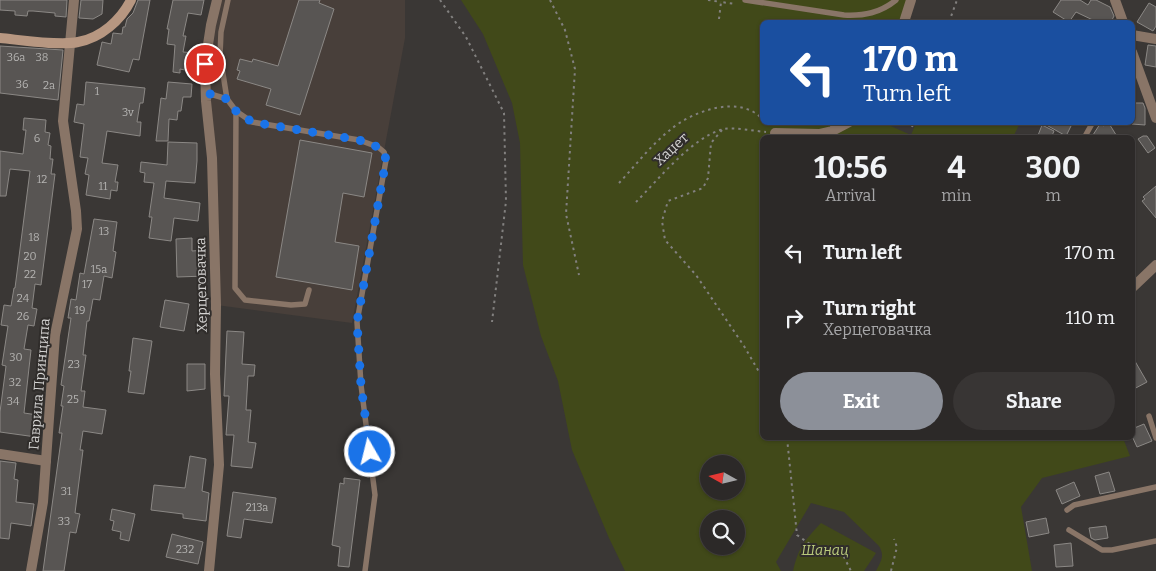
<!DOCTYPE html>
<meta charset="utf-8">
<style>
body{margin:0;font-family:Bitter,serif;background:#383534;color:#f1f3f6;height:100vh;display:flex;flex-direction:column;font-size:19px;white-space:nowrap}
*{box-sizing:border-box;margin:0}
p{font-size:16px;color:#a6a6a8}
.icon{flex:none;width:28px;height:28px;fill:none;stroke:currentColor;stroke-width:2;stroke-linecap:round;stroke-linejoin:round}
.map{position:relative;flex:1;overflow:hidden}
.panel{position:absolute;left:760px;top:135px;width:375px;height:305px;display:flex;flex-direction:column;background:#2c2928;border-radius:8px;box-shadow:0 1px 4px #0004,0 0 0 1px #484545}
.panel>*{flex:none}
.banner{position:absolute;left:760px;top:20px;width:375px;height:105px;border-radius:8px;box-shadow:0 1px 4px #0004,0 0 0 1px #484545;background:#1a4fa0;color:#fff;overflow:hidden}
.needle{width:32px;rotate:278deg}
.tools{position:absolute;left:700px;top:455px;display:grid;gap:10px}
.tools a{display:grid;place-items:center;width:45px;height:45px;border-radius:50%;background:#2c2928;box-shadow:0 1px 4px #0004,0 0 0 1px #484545;font-size:25px}
.pin{position:absolute;display:grid;place-items:center;width:42px;height:42px;color:#fff;margin:-21px;border:2px solid #fff;border-radius:50%;box-shadow:0 1px 5px #0007}
.me{position:absolute;width:55px;margin:-28px;rotate:352deg;stroke-linejoin:round;filter:drop-shadow(0 0 4px #0008)}
.turn{display:flex;align-items:center;gap:18px;height:105px;padding:0 20px;font-size:22px}
.turn .icon{width:65px;height:65px;stroke-width:2.5}
.turn b{display:block;font-size:35px;line-height:42px}
.eta{display:flex;justify-content:space-evenly;align-items:center;height:85px;text-align:center}
.eta b{font-size:30px;font-weight:700;line-height:35px}
.action{display:flex;gap:10px;margin-top:auto;padding:10px 20px}
.action a{flex:1;height:58px;border-radius:30px;background:#8c9099;color:#fff;font-size:20px;font-weight:700;line-height:58px;text-align:center}
.action a+a{background:#383534;color:#f1f3f6}
ul{padding:0;list-style:none}
li{display:flex;align-items:center;gap:15px;height:65px;padding:0 20px}
li div{flex:1}
li b{display:block;font-size:19px}
li em{font-style:normal}
.map>svg:first-child{display:block}
.built{fill:#483f3a}
.green{fill:#414919;fill-rule:evenodd}
.building{fill:#585553;stroke:#8b8885}
.lines{fill:none;stroke-linecap:round;stroke-linejoin:round}
.path{stroke:#82807f;stroke-width:2;stroke-dasharray:2.5 4;stroke-linecap:butt}
.lane{stroke:#897567;stroke-width:5.5}
.street{stroke:#897567;stroke-width:10}
.secondary{stroke:#b79781;stroke-width:10}
.route{stroke:#1a73e8;stroke-width:9;stroke-dasharray:0 16.2}
.labels{text-anchor:middle;stroke-width:4;stroke-linejoin:round;paint-order:stroke}
.number-label{font-size:11px;fill:#b5b4b2}
.street-label{font-size:14px;fill:#d4d3d2;stroke:#302d2b}
.park-label{font-size:14px;font-style:italic;fill:#baca7c;stroke:#302d2b}
</style>
<div class="map">
<svg width="1156" height="571" viewBox="0 0 1156 571">
<rect width="100%" height="100%" fill="#3a3735"/>
<polygon class="built" points="217,0 405,0 405,38 352,323 216,305 206,101"/>
<g class="green">
<path d="M461 0H911L904 22H762V122L884 123 911 135 916 123H1020L1013 137 762 138V438H1123L1130 456 1042 478 1021 507 1032 571H876C881 561 885 556 879 546L844 512 811 503 776 562 781 571H625L609 538 572 450 558 381 541 336 523 265 520 143 512 103 483 34ZM709 464H736V491H709ZM709 519H736V546H709Z"/>
<path d="M821 523 876 553 864 571H793C798 548 805 540 821 523Z"/>
</g>
<g class="building">
<polygon points="0,0 67,0 66,17 55,16 55,13 33,11 28,11 27,16 15,15 15,11 0,10"/>
<polygon points="81,0 103,0 102,14 93,19 79,18"/>
<polygon points="138,0 150,0 139,60 133,59 129,72 97,65 102,42 111,44 113,33 122,34 123,27 125,27 127,19 133,13"/>
<polygon points="173,0 204,0 201,15 188,13 183,36 186,36 183,52 196,53 194,72 180,69 180,73 173,72 175,45 167,44 169,29 167,29"/>
<polygon points="299,0 320,0 319,3 334,9 300,115 266,105 271,89 237,79 240,71 237,70 240,59 252,62 253,59 278,66"/>
<polygon points="1061,0 1080,0 1088,5 1091,0 1096,0 1110,7 1114,16 1111,22 1097,22 1076,12 1069,22 1053,12"/>
<polygon points="1149,3 1156,7 1156,26 1153,31 1137,22"/>
<polygon points="1148,45 1156,46 1156,67 1145,65"/>
<polygon points="0,46 63,50 58,100 0,93"/>
<polygon points="86,82 145,88 143,103 140,103 137,122 141,122 140,136 107,131 102,163 118,165 115,182 118,182 117,191 111,190 110,199 86,195 89,175 85,174 88,158 80,157 84,124 74,122 77,104 84,105"/>
<polygon points="168,82 192,84 191,97 183,97 181,111 178,111 177,120 169,119 168,141 156,141 161,98 166,99"/>
<polygon points="1132,103 1143,103 1145,108 1145,125 1132,124"/>
<polygon points="24,118 46,120 45,132 50,133 48,145 51,146 50,159 53,159 51,174 55,174 41,285 35,284 32,308 37,309 34,326 28,325 24,349 31,350 24,413 38,415 36,437 0,432 0,412 6,366 2,365 8,326 1,325 4,305 11,306 14,288 15,288 30,171 10,169 6,196 0,196 0,151 23,154 26,130 23,130"/>
<polygon points="1041,122 1073,122 1066,136"/>
<polygon points="1106,122 1108,122 1118,138 1091,138 1100,124 1104,126"/>
<polygon points="1042,125 1054,131 1051,138 1037,138"/>
<polygon points="1143,136 1147,136 1155,148 1148,153 1138,139"/>
<polygon points="300,140 372,153 364,197 343,193 335,242 359,246 352,290 276,277"/>
<polygon points="168,142 197,143 197,161 195,183 166,181 164,198 200,203 198,221 174,218 171,241 149,238 152,217 149,217 154,183 144,182 145,173 140,172 141,162 167,165"/>
<polygon points="1156,186 1156,218 1142,201 1145,199 1143,197"/>
<polygon points="94,219 117,222 113,251 116,252 112,278 104,276 100,300 93,299 89,321 87,321 83,355 86,355 81,391 85,391 83,407 106,410 102,434 83,431 80,450 83,450 75,513 80,514 76,533 70,532 64,571 43,571 62,433 59,433 63,406 61,406 64,386 61,385 71,318 68,318 71,299 76,300 80,273 84,274"/>
<polygon points="192,238 192,251 206,250 206,276 177,277 176,239"/>
<polygon points="165,300 189,304 184,331 160,327"/>
<polygon points="227,331 244,332 242,364 255,365 254,376 248,376 246,410 251,410 248,442 256,443 252,468 231,466 234,435 226,435 229,396 224,396"/>
<polygon points="133,338 152,341 144,394 128,392 131,371 129,371"/>
<polygon points="1132,356 1147,382 1132,390"/>
<polygon points="187,364 205,364 205,389 187,391"/>
<polygon points="1144,424 1152,441 1137,447 1132,436 1132,429"/>
<polygon points="190,456 206,459 202,491 209,493 206,521 183,518 183,514 151,510 154,485 185,488"/>
<polygon points="0,461 16,463 14,479 18,480 16,502 34,504 31,526 11,523 9,539 0,538"/>
<polygon points="1109,472 1115,491 1100,494 1095,476"/>
<polygon points="344,478 360,480 349,567 338,566 340,547 332,545 340,483 344,484"/>
<polygon points="1074,482 1080,496 1062,504 1056,490"/>
<polygon points="233,492 276,498 272,523 244,519 241,538 227,536"/>
<polygon points="112,509 135,514 129,541 120,539 121,532 112,530 114,521 110,520"/>
<polygon points="1046,518 1049,533 1029,537 1026,522"/>
<polygon points="1106,526 1108,538 1095,540 1091,538 1089,528"/>
<polygon points="172,534 203,542 198,564 166,557"/>
<polygon points="1071,543 1073,566 1056,567 1054,545"/>
</g>
<g class="lines">
<g class="path">
<polyline points="440,0 466,37 504,113 506,201 492,322"/>
<polyline points="550,0 565,30 575,69 566,214 579,275"/>
<polyline points="708,0 721,2"/>
<polyline points="719,19 721,2 735,4"/>
<polyline points="949,22 957,0"/>
<polyline points="912,127 914,122"/>
<polyline points="722,130 711,143 708,178 703,188 668,201 662,221 665,240 696,275 744,346 762,377"/>
<path d="M619 183C635 166 651 145 670 130 692 111 740 94 762 119"/>
<path d="M636 202C658 180 693 136 724 129 736 127 753 131 766 132"/>
<polyline points="787,438 797,535 814,547 829,550 844,557 851,571"/>
<polyline points="891,571 897,547 894,539"/>
</g>
<g class="lane">
<path d="M745 0 844 15C864 16 880 13 896 0"/>
<polyline points="207,93 227,99 236,111 235,288 245,300 291,305 305,304 309,290"/>
<polyline points="227,99 220,55 221,32 228,0"/>
<polyline points="236,111 252,122 359,140 378,147 384,152 386,160 357,322 361,385 375,495 365,571"/>
<polyline points="1084,138 1093,122"/>
<polyline points="1149,416 1156,438"/>
<polyline points="1067,510 1074,505 1156,487"/>
<polyline points="1069,530 1102,550 1112,550 1156,541"/>
</g>
<g class="street">
<polyline points="1115,0 1123,22"/>
<polyline points="904,22 911,0"/>
<polyline points="1132,35 1156,39"/>
<polyline points="1132,52 1156,118"/>
<polyline points="775,133 819,134 832,131 849,122"/>
<polyline points="1132,288 1156,265"/>
<polyline points="0,454 46,461"/>
<polyline points="31,571 43,502 55,335 77,229 76,211 63,121 74,0"/>
<polyline points="209,571 219,465 215,374 216,305 212,158 206,101 205,64 211,25 217,0"/>
</g>
<path class="secondary" d="M0 38C21 40 59 46 78 42 101 38 121 20 131 0"/>
</g>
<g class="lines">
<polyline class="route" points="205,64 207,93 227,99 236,111 252,122 359,140 378,147 384,152 386,160 357,322 361,385 370,452"/>
</g>
<g class="labels">
<g class="number-label">
<text x="16" y="61">36a</text>
<text x="42" y="61">38</text>
<text x="22" y="88">36</text>
<text x="49" y="89">2a</text>
<text x="97" y="95">1</text>
<text x="128" y="116">3v</text>
<text x="37" y="142">6</text>
<text x="42" y="183">12</text>
<text x="103" y="190">11</text>
<text x="104" y="235">13</text>
<text x="34" y="241">18</text>
<text x="30" y="260">20</text>
<text x="99" y="273">15a</text>
<text x="30" y="278">22</text>
<text x="87" y="288">17</text>
<text x="23" y="302">24</text>
<text x="80" y="314">19</text>
<text x="23" y="320">26</text>
<text x="16" y="361">30</text>
<text x="74" y="368">23</text>
<text x="15" y="386">32</text>
<text x="73" y="403">25</text>
<text x="13" y="405">34</text>
<text x="66" y="495">31</text>
<text x="257" y="511">213a</text>
<text x="64" y="525">33</text>
<text x="185" y="553">232</text>
</g>
<g class="street-label">
<text transform="translate(671 149) rotate(-43)" y="5">Хаџет</text>
<text transform="translate(201 285) rotate(-91)" y="5">Херцеговачка</text>
<text transform="translate(39 384) rotate(-85)" y="5">Гаврила Принципа</text>
</g>
<g class="park-label">
<text x="825" y="555">Шанац</text>
</g>
</g>
</svg>
<div class="tools">
<a><svg class="needle" viewBox="-14 -14 28 28"><path d="M0-13l5 13h-10z" fill="#e53935"/><path d="M0 13l5-13h-10z" fill="#a6a6a8"/></svg></a>
<a><svg class="icon" aria-label="search" viewBox="0 0 24 24"><circle cx="10" cy="10" r="6"/><path d="M15 15l6 6"/></svg></a>
</div>
<div class="pin" style="left:205px;top:64px;background:#d93025"><svg class="icon" aria-label="arrive" viewBox="0 0 24 24"><path d="M6 21V4h12l-3 4 3 4H6"/></svg></div>
<svg class="me" style="left:370px;top:452px" viewBox="-20 -20 40 40"><circle r="17" fill="#1a73e8" stroke="#fff" stroke-width="3"/><path d="M0-11L8 9 0 5-8 9z" fill="#fff"/></svg>
<div class="banner">
<div class="turn"><svg class="icon" aria-label="left" viewBox="0 0 24 24"><path d="M17 20v-9H6M10 6l-5 5 5 5"/></svg><div><b>170 m</b>Turn left</div></div>
</div>
<section class="panel">
<div class="eta">
<div><b>10:56</b><p>Arrival</p></div>
<div><b>4</b><p>min</p></div>
<div><b>300</b><p>m</p></div>
</div>
<ul>
<li><svg class="icon" aria-label="left" viewBox="0 0 24 24"><path d="M17 20v-9H6M10 6l-5 5 5 5"/></svg><div><b>Turn left</b></div><em>170 m</em></li>
<li><svg class="icon" aria-label="right" viewBox="0 0 24 24"><path d="M7 20v-9h11M14 6l5 5-5 5"/></svg><div><b>Turn right</b><p>Херцеговачка</p></div><em>110 m</em></li>
</ul>
<div class="action"><a>Exit</a><a>Share</a></div>
</section>
</div>
